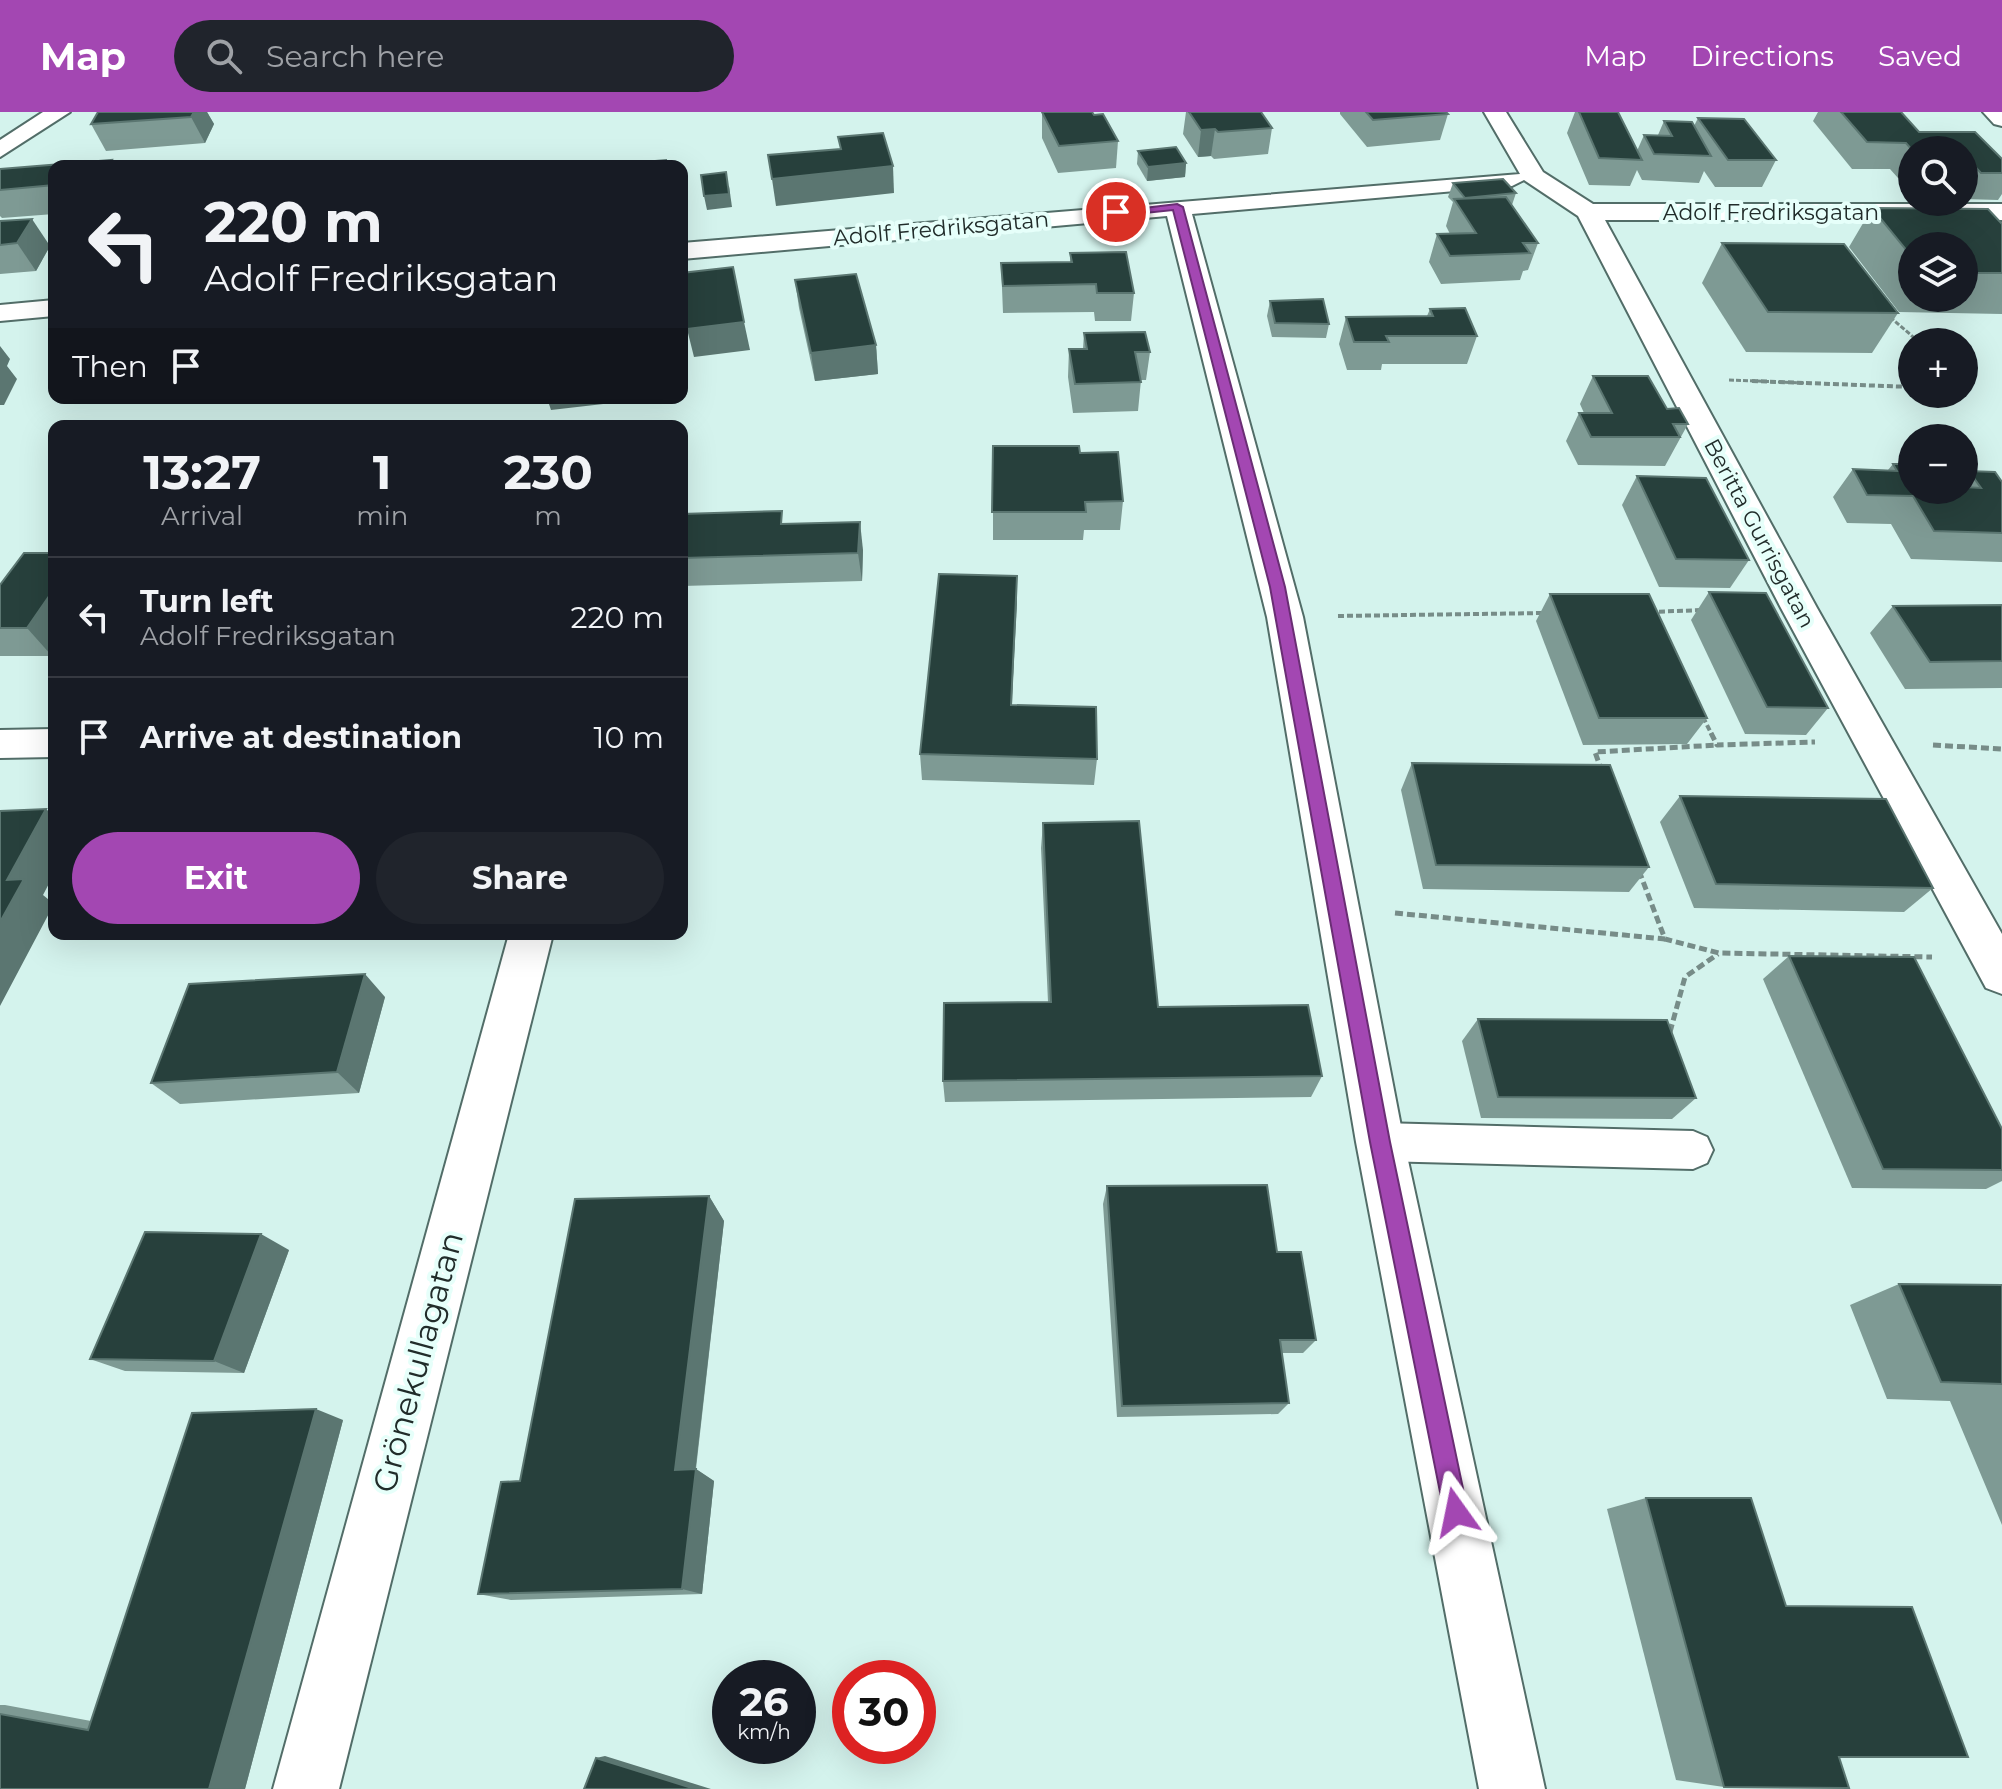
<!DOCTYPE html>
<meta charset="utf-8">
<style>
body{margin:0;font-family:Montserrat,sans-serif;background:#20242c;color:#f1f3f6;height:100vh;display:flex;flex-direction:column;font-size:30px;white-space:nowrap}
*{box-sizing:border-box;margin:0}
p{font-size:26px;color:#9ea1a6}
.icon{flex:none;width:44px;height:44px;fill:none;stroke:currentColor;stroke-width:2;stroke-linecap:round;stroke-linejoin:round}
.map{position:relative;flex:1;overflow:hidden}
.sheet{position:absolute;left:48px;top:308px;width:640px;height:520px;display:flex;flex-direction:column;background:#171b24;border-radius:16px;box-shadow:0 8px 32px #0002}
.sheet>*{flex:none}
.hud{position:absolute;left:48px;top:48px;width:640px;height:244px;border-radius:16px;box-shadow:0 8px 32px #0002;background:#171b24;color:#f1f3f6;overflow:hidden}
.controls{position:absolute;left:1898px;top:24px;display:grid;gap:16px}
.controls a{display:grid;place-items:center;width:80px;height:80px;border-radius:50%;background:#171b24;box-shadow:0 8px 32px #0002;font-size:40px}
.speed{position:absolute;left:712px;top:1548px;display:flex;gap:16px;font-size:40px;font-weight:700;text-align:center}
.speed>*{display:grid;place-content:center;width:104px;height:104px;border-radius:50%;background:#171b24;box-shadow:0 8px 32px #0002;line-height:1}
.speed small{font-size:20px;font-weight:400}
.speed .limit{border:12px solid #d22;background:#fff;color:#111}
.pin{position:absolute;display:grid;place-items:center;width:68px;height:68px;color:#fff;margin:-34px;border:4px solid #fff;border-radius:50%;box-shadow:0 2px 8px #0007}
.me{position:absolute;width:88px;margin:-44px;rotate:348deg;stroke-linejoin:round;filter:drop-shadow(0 0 6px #0008)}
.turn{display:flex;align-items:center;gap:28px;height:168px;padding:0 24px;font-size:36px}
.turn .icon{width:104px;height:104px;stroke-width:2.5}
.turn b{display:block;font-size:56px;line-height:68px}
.then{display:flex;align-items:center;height:76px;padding:0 24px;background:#0003;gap:16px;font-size:30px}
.eta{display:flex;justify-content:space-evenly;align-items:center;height:136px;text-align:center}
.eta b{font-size:48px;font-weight:700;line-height:56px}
.cta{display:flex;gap:16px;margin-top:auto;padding:16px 24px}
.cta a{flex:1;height:92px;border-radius:48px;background:#a347b2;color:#fff;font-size:32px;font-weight:700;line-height:92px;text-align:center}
.cta a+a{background:#20242c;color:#f1f3f6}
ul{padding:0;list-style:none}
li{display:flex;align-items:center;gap:24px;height:120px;padding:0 24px;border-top:2px solid #363941}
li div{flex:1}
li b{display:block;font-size:30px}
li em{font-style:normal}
header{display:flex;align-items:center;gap:48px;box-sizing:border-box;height:112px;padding:0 40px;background:#a347b2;color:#fff}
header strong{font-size:38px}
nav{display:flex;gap:44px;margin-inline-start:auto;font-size:28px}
.search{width:560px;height:72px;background:#20242c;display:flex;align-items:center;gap:20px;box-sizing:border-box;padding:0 28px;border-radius:44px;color:#9ea1a6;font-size:30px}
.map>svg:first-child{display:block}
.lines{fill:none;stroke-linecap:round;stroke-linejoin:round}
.service-casing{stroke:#526d68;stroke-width:4}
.minor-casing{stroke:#526d68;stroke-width:4}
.secondary-casing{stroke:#526d68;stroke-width:4}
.path-far2{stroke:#778c88;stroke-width:3;stroke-dasharray:5 2;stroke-linecap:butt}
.path-far1{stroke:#778c88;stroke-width:4;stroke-dasharray:6 3;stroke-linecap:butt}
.path{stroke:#778c88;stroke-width:5;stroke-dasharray:8 4;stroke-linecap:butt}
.service{fill:#fff;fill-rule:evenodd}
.minor{fill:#fff;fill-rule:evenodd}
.secondary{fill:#fff;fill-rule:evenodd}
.wall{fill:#7e9a94;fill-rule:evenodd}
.shaded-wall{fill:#5b7671}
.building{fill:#27403c;stroke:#5b7671;stroke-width:2}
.route{fill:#a347b2;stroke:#6a2e74;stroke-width:2}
.labels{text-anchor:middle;stroke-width:8;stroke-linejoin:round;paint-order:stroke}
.far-street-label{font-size:22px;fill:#212c2a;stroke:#e6fffa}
.near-street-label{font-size:32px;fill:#212c2a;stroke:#e6fffa}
</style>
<header>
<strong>Map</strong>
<div class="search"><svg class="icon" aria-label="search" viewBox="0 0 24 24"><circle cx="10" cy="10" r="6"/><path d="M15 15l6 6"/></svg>Search here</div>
<nav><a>Map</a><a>Directions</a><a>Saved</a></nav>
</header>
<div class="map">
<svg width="2002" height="1677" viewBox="0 0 2002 1677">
<rect width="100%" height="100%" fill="#d4f3ed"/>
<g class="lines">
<defs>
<polygon id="service" points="1380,1011 1693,1019 1707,1025 1713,1038 1707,1051 1693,1057 1380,1049 1366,1043 1360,1030 1366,1017"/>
<g id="minor">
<polygon points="43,0 70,0 0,45 0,28"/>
<polygon points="1484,0 1506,0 1543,60 1593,92 2002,92 2002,108 1605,108 1817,496 2002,822 2002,882 1986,876 1781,496 1578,104 1524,68 1512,74 1192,102 1303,505 1404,1030 1545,1677 1479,1677 1356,1030 1267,505 1167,104 682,147 682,131 1520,62"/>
<polygon points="54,188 54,204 0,209 0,193"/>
<polygon points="54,617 54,645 0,646 0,618"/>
<polygon points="509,822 553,822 339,1677 273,1677"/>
</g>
<polygon id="secondary" points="1983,0 2002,0 2002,14 1994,12"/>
</defs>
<use href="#service" class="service-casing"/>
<use href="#minor" class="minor-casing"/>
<use href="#secondary" class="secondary-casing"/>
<g class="path-far2">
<polyline points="1890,205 1919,230"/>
<polyline points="1729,268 1804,271"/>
</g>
<g class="path-far1">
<polyline points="1752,269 1912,275"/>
<polyline points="1650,500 1704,498"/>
<polyline points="1338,504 1544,501"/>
<polyline points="1703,605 1712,623"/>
</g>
<g class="path">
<polyline points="1711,621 1717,633 1815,630"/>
<polyline points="1933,633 2002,637"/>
<polyline points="1602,660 1595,640 1717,633"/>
<polyline points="1639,759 1665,827 1719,841 1932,845"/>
<polyline points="1395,801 1665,827"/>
<polyline points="1670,920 1685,865 1718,842"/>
</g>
<use href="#service" class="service"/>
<use href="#minor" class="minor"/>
<use href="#secondary" class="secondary"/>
</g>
<g class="wall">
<polygon points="98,0 207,0 214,12 205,31 106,39 91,12"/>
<polygon points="1042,0 1094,3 1118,29 1116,56 1058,61 1042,26"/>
<polygon points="1186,0 1261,0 1272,16 1268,42 1214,47 1211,44 1198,45 1183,22"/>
<polygon points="1340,0 1446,0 1448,2 1440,28 1367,35 1340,2"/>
<polygon points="1575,0 1618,0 1637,39 1644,23 1658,23 1664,9 1694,14 1698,6 1776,48 1762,75 1715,75 1704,59 1699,71 1642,68 1637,58 1630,74 1589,73 1567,21"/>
<polygon points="1818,0 1901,0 1919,20 2002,47 2002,82 1998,88 1964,87 1964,38 1912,38 1912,66 1898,66 1890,57 1852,57 1813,9"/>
<polygon points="1138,39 1186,51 1185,65 1147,69 1137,52"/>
<polygon points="54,54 54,102 2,106 0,104 0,57"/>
<polygon points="1453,71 1516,81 1512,93 1538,131 1528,158 1523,159 1520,168 1441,172 1429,150 1437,122 1450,122 1446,114 1453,90 1448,85"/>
<path d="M1872 96 2002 112V202L1899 200 1849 135ZM1912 134H1964V186H1912Z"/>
<polygon points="0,109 50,134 36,159 0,162"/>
<polygon points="1722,131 1898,201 1872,241 1746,240 1702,171"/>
<polygon points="1070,141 1134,181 1131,209 1095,209 1094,200 1003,201 1001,151 1070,150"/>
<polygon points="795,168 876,233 878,262 815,269 799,196"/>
<polygon points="1270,189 1329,212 1326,226 1272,225 1267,204"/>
<polygon points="1430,197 1477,224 1467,252 1382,252 1381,258 1347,258 1339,232 1346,205 1427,204"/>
<polygon points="1084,221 1150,240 1146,268 1141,268 1138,299 1073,301 1068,265 1069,237 1083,237"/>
<polygon points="1593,264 1667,297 1688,312 1665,354 1578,353 1566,329 1579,301 1584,301 1580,292"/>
<polygon points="993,334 1080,341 1123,389 1120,418 1084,418 1083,428 993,428"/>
<polygon points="1893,352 1912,378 1964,378 1964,366 1969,359 2002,370 2002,450 1911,447 1891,412 1847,411 1833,385 1853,357 1888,358"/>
<polygon points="1637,364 1749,448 1730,476 1659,475 1622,393"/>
<polygon points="682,402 785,412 863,438 862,469 682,474"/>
<polygon points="1017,464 1012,593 1097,647 1094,673 922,668 920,642"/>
<polygon points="0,473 52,544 0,544"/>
<polygon points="1709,480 1828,596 1806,623 1745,622 1691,508"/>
<polygon points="1550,482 1707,606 1687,632 1583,633 1536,509"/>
<polygon points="2002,493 2002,576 1905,577 1870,521 1893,494"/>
<polygon points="1412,651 1649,755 1629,780 1423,777 1401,678"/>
<polygon points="1680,684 1933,776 1904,800 1694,796 1660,710"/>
<polygon points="1043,711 1158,895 1322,964 1311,985 945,990 943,969 1048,890 1041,736"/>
<polygon points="1789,844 2002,1017 2002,1069 1986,1077 1852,1076 1763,867"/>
<polygon points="385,885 359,981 180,992 151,971"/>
<polygon points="1478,907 1696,986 1672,1007 1481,1006 1462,929"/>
<polygon points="1107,1074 1277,1140 1316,1228 1303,1241 1282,1241 1289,1291 1278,1302 1117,1305 1103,1092"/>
<polygon points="709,1084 724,1109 696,1357 714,1369 702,1482 511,1488 478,1482 520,1369"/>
<polygon points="289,1138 244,1261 125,1259 90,1247"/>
<polygon points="1899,1172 2002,1173 2002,1413 1950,1289 1887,1287 1850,1193"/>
<polygon points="343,1308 245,1677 0,1677 0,1593 5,1593 91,1609"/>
<polygon points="1646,1386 1786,1494 1839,1645 1724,1675 1676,1668 1607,1397"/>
</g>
<g class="shaded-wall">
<polygon points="194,0 207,0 214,12 205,31 191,5"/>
<polygon points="1215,17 1211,44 1198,45 1201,18"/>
<polygon points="1186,51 1185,65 1147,69 1148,55"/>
<polygon points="893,54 894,81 776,94 772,67"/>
<polygon points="729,74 732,95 707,98 704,84"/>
<polygon points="32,107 50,134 36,159 17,131"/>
<polygon points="744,210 750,238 694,245 687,217"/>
<polygon points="876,233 878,262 815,269 811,241"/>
<polygon points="0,234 10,247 7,254 17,267 4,293 0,293"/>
<polygon points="547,286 638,286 638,288 551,298"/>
<polygon points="860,410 863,438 862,469 858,441"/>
<polygon points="1017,464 1017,492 1010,620 1011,593"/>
<polygon points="54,477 54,541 52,544 27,516"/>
<polygon points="46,697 54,704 54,762 43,783 54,792 0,894 0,810 7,768"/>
<polygon points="365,862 385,885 359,981 337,960"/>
<polygon points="709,1084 724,1109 694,1370 675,1358"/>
<polygon points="261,1122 289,1138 244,1261 214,1249"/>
<polygon points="316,1297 343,1308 245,1677 209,1677"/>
<polygon points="696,1357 714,1369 702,1482 682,1477"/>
<polygon points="605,1644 711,1677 695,1677 596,1646"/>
</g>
<g class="building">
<polygon points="98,0 194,0 191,5 91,12"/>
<polygon points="1042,0 1092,0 1094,3 1103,2 1118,29 1059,34"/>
<polygon points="1189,0 1261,0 1272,16 1218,20 1215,17 1201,18"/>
<polygon points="1366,0 1446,0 1448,2 1373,8"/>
<polygon points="1579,0 1618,0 1642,48 1599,46"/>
<polygon points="1841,0 1901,0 1919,20 1975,20 2002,47 2002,61 1981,61 1964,43 1964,38 1912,38 1906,31 1867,30"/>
<polygon points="1698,6 1744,7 1776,48 1728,48"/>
<polygon points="1664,9 1692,10 1711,44 1654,42 1644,23 1672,24"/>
<polygon points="883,21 893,54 772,67 768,43 841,37 838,25"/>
<polygon points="1176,35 1186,51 1148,55 1138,39"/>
<polygon points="112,48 109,54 54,54 54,73 0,78 0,57"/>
<polygon points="666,48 666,54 595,54"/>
<polygon points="726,60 729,82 704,84 701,63"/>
<polygon points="1503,67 1516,81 1465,86 1453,71"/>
<polygon points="1506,85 1538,131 1523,131 1530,141 1450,144 1437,122 1476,121 1454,87"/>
<polygon points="1872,96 1988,97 2002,112 2002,161 1964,161 1964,134 1912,134 1912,145"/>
<polygon points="32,107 17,131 0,133 0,109"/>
<polygon points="1722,131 1844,132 1898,201 1768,200"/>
<polygon points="1126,140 1134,181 1097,181 1096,172 1003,174 1001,151 1072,150 1070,141"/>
<polygon points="733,155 744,210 687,217 682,185 682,161"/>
<polygon points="856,162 876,233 811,241 795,168"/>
<polygon points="1323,187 1329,212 1275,211 1270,189"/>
<polygon points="1465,196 1477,224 1386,224 1389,230 1354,230 1346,205 1433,204 1430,197"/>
<polygon points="1145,220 1150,240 1135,240 1141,270 1075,272 1069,237 1087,237 1084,221"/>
<polygon points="1593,264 1648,264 1667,297 1679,296 1688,312 1673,312 1680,325 1591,325 1579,301 1612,301"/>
<polygon points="993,334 1079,334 1080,341 1118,340 1123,389 1085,390 1086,400 992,400"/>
<polygon points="1893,352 1912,352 1912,378 1964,378 1964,375 1981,376 1969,359 1995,360 2002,370 2002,421 1934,419 1913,384 1867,383 1853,357 1897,359"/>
<polygon points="1637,364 1706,366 1749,448 1676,447"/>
<polygon points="782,399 781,412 860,410 858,441 682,446 682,402"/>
<polygon points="24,441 54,441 54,477 27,516 0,516 0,473"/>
<polygon points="939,462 1017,464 1011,593 1096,595 1097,647 920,642"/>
<polygon points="1709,480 1766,481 1828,596 1767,595"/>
<polygon points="1550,482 1649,482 1707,606 1599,606"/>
<polygon points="2002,493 2002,549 1930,550 1893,494"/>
<polygon points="1412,651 1610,653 1649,755 1436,753"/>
<polygon points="1680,684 1886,687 1933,776 1716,772"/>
<polygon points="46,697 7,768 24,767 0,810 0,699"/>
<polygon points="1139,709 1158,895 1308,893 1322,964 943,969 944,891 1051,890 1043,711"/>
<polygon points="1789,844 1914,845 2002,1017 2002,1058 1883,1057"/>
<polygon points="365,862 337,960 151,971 189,872"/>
<polygon points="1478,907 1667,908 1696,986 1498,985"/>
<polygon points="1267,1073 1277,1140 1301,1140 1316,1228 1280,1228 1289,1291 1122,1294 1107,1074"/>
<polygon points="709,1084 675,1358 696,1357 682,1477 478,1482 501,1370 520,1369 575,1087"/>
<polygon points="145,1120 261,1122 214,1249 90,1247"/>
<polygon points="1899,1172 2002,1173 2002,1272 1941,1270"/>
<polygon points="316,1297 209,1677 0,1677 0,1602 88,1618 192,1301"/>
<polygon points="1646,1386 1751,1386 1786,1494 1912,1495 1968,1645 1839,1645 1849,1676 1724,1675"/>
<polygon points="596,1646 695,1677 584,1677"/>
</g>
<polygon class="route" points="1177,92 1183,95 1285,475 1390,1030 1468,1400 1464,1408 1456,1412 1447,1408 1444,1400 1370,1030 1270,475 1173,98 1116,104 1111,100"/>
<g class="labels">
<g class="far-street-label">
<text x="1771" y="108">Adolf Fredriksgatan</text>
<text transform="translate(941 116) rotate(-5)" y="8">Adolf Fredriksgatan</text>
<text transform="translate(1760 421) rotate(62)" y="8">Beritta Gurrisgatan</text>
</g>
<g class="near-street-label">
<text transform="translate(418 1250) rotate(-75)" y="11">Grönekullagatan</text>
</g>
</g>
</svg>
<div class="controls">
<a><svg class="icon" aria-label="search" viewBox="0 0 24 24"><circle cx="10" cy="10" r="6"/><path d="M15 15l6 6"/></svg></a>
<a><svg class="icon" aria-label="layers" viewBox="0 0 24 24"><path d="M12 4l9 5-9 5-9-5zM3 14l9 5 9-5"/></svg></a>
<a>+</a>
<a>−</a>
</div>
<div class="speed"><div>26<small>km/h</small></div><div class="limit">30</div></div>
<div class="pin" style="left:1116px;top:100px;background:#d93025"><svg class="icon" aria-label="arrive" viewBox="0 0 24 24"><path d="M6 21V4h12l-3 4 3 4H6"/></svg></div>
<svg class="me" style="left:1456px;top:1400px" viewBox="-20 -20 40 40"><path d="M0-17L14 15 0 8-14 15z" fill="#a347b2" stroke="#fff" stroke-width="4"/></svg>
<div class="hud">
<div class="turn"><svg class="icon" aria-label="left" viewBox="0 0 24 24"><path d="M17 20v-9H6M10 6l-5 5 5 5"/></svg><div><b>220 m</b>Adolf Fredriksgatan</div></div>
<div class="then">Then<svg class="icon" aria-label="arrive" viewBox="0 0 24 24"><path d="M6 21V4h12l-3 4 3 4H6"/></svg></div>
</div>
<section class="sheet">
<div class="eta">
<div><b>13:27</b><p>Arrival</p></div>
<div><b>1</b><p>min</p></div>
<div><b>230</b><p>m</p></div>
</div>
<ul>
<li><svg class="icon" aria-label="left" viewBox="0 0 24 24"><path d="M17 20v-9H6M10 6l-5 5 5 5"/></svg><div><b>Turn left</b><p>Adolf Fredriksgatan</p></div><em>220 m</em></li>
<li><svg class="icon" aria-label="arrive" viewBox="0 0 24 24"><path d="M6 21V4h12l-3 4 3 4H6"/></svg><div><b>Arrive at destination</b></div><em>10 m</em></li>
</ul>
<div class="cta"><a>Exit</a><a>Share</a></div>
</section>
</div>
